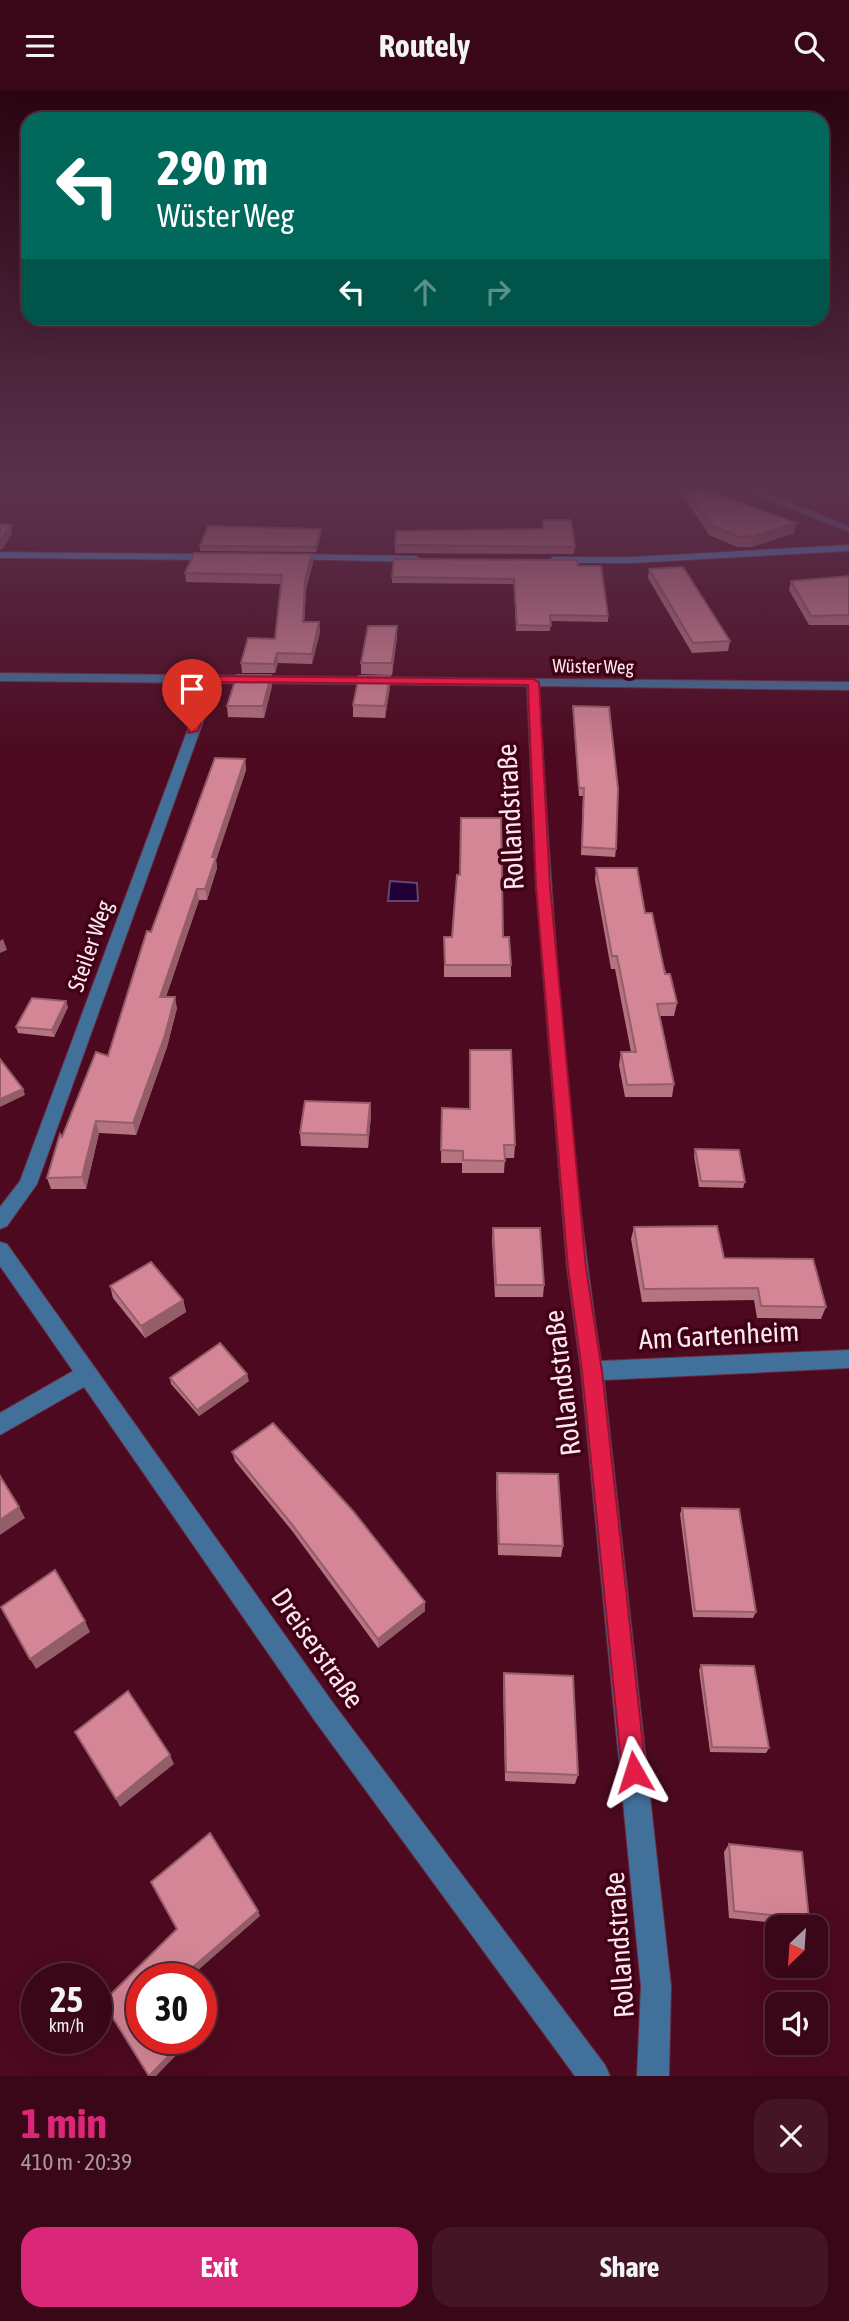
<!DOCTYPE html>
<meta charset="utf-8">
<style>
body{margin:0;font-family:"Asap Condensed",sans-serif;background:#441524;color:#f1f3f6;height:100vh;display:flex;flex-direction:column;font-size:26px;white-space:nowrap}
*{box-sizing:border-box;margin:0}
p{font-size:23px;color:#ab99a1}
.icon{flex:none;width:38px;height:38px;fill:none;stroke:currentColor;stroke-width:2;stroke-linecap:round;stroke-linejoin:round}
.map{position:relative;height:1985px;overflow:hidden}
.side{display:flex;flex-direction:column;background:#390717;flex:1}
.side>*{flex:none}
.top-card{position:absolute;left:21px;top:21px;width:808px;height:214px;border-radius:21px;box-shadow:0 7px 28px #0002,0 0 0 2px #532836;background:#00695c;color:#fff;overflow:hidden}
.needle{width:46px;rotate:205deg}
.tools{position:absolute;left:765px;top:1824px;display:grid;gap:14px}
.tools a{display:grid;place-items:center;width:63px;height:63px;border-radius:14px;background:#390717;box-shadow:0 7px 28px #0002,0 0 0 2px #532836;font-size:35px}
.speed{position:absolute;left:21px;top:1872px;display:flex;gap:14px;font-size:35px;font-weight:700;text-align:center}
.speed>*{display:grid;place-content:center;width:91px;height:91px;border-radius:50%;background:#390717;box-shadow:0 7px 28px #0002,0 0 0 2px #532836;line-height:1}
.speed small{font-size:18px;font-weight:400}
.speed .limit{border:10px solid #d22;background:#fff;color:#111}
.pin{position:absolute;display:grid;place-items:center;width:60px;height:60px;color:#fff;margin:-72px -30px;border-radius:50% 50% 50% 0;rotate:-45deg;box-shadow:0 0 7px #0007}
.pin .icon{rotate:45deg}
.me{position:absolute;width:77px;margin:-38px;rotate:354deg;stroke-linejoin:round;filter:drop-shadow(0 0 5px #0008)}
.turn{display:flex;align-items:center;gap:24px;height:147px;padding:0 21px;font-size:32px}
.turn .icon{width:91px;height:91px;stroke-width:2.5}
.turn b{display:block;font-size:49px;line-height:60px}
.lanes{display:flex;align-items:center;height:66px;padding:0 21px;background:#0003;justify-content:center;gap:35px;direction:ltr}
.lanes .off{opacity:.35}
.round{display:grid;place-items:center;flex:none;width:74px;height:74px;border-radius:21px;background:#441524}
.summary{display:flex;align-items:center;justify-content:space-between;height:119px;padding:0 21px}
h1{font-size:42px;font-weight:700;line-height:52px;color:#db2777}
.primary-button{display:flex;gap:14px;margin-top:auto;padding:14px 21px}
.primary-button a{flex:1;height:80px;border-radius:21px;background:#db2777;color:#fff;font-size:28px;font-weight:700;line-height:80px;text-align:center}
.primary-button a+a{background:#441524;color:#f1f3f6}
header{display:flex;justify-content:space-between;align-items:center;height:91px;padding:0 21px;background:#390717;font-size:32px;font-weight:700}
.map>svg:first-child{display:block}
.water{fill:#210037;stroke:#62466d;stroke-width:2}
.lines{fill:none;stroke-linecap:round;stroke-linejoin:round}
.street-casing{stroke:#682d40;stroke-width:2}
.secondary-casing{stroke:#682d40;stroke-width:2}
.street{fill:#41709b;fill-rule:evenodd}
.secondary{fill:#4999dd;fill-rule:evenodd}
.wall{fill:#b67381}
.shaded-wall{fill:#945e69}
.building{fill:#d48696;stroke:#945e69;stroke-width:2}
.route{fill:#e11d48;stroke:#92132f;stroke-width:2}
.labels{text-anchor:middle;stroke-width:7;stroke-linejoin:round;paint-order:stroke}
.far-street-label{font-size:19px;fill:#fae9eb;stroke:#400016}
.street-label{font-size:23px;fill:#fae9eb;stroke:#400016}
.near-street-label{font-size:28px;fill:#fae9eb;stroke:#400016}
</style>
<header><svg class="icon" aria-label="menu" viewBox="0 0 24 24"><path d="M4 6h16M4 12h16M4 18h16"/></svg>Routely<svg class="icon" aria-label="search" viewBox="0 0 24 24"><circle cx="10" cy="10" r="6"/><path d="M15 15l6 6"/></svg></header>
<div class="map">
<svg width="849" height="1985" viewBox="0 0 849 1985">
<rect width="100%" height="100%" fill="#4c091f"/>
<polygon class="water" points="390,790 417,792 418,810 388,810"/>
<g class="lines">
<defs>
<g id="street">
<polygon points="729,393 742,393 849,435 849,441"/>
<path d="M0 582 849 591V599L539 595C552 821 567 1047 601 1270L849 1259V1277L604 1289 671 1895 669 1985H637L641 1895 581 1280 567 1177 536 795 527 595 217 592 37 1093 7 1135 0 1138V1116L20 1090 205 592 0 590Z"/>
<polygon points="0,1151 7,1153 333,1612 605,1974 610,1985 575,1985 315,1630 84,1296 0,1344 0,1322 73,1280 0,1175"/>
</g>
<g id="secondary">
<polygon points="849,454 849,460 632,472 553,472 548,469 553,466 632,466"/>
<polygon points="0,461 213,463 218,466 213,469 0,467"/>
<polygon points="290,463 416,465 421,468 416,471 286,468 286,464"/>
</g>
</defs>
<use href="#street" class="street-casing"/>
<use href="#secondary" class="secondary-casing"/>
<use href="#street" class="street"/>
<use href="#secondary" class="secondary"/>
</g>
<g class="wall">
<polygon points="682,393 688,393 796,432 794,442 752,456 737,456 709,444 681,401"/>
<polygon points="543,429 575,456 574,463 395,462 395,454 542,438"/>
<polygon points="321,444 316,461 200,460 200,455"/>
<polygon points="312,463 313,472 306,498 304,531 319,531 320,541 312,573 278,572 275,582 242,582 241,572 275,548 281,493 186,491 185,482"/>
<polygon points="578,475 608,525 608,531 550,530 550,540 516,540 514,493 392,492 392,486"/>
<polygon points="649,478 730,550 728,560 692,562 648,487"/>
<polygon points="849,485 849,534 809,534 789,499 791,490"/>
<polygon points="397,535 397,546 392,584 361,583 361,572"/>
<polygon points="390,585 390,596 385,627 353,626 353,614"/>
<polygon points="272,595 264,627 228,626 227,615"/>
<polygon points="573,615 616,758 615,766 581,764 583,705 579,705 573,623"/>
<polygon points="245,668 246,679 216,769 217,777 207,809 199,809 166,906 177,917 167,956 136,1044 99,1042 86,1098 51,1098 47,1087 62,1046 108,965 151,841"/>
<polygon points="596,777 645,822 677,912 674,925 660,925 674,993 672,1006 625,1006 619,974 621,961 631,961 615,878 611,878 595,789"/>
<polygon points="444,846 503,846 511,874 511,886 444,886"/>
<polygon points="68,916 54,946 18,942 16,936"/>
<polygon points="370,1012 371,1024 368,1057 301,1055 300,1042"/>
<polygon points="442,1017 515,1054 514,1067 505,1067 504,1082 462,1082 462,1072 441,1072"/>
<polygon points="695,1058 745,1091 743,1097 699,1096 694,1065"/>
<polygon points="634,1136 724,1167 826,1216 821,1228 757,1227 754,1209 642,1211 631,1148"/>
<polygon points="493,1137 544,1194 543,1206 495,1206 492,1149"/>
<polygon points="110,1195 183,1209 186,1221 145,1247 113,1207"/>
<polygon points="170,1287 249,1290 199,1325 171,1293"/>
<polygon points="232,1361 425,1520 378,1557 293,1441 235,1370"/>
<polygon points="497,1382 563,1455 561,1466 498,1464 496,1393"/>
<polygon points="682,1417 756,1521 753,1527 693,1526 680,1423"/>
<polygon points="701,1574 769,1657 766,1662 710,1661 699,1579"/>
<polygon points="504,1582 578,1684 575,1693 505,1690 503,1592"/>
<polygon points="729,1753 809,1828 803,1835 729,1827 724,1761"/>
</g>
<g class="shaded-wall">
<polygon points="796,432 794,442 752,456 753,445"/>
<polygon points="11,434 12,442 3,458 0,459 0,450"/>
<polygon points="321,438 321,444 316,461 316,456"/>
<polygon points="312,463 313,472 306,498 304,540 303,531 305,489"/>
<polygon points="319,531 320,541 312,573 312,563"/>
<polygon points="397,535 397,546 392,584 392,572"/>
<polygon points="277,562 278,572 275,582 274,573"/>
<polygon points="271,584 272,595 264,627 263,615"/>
<polygon points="390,585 390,596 385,627 385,615"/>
<polygon points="245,668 246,679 216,769 217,777 207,809 205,798 212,766"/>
<polygon points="197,798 199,809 162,917 160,906"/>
<polygon points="3,848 7,859 0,862 0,850"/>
<polygon points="175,906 177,917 167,956 136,1044 133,1032"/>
<polygon points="66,910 68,916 54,946 52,939"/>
<polygon points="23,998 25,1004 0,1016 0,1008"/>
<polygon points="370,1012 371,1024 368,1057 367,1044"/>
<polygon points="96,1030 99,1042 86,1098 82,1086"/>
<polygon points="183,1209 186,1221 145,1247 141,1235"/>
<polygon points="247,1283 249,1290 199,1325 197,1319"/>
<polygon points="19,1416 25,1427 0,1444 0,1429"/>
<polygon points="425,1511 425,1520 378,1557 378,1548"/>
<polygon points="85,1530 90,1541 36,1578 30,1568"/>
<polygon points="170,1664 174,1673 120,1716 116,1708"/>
<polygon points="258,1820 260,1825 188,1888 179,1888"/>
<polygon points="185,1948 192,1948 156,1985 149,1985"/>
</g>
<g class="building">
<polygon points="683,393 688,393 796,432 753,445 739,446 711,434"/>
<polygon points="543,429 571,429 575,456 395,454 396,440 544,438"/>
<polygon points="0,433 11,434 0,450"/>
<polygon points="208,435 321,438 316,456 200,455"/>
<polygon points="194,462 312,463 305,489 303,531 319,531 312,563 277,562 274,573 241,572 248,547 275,548 282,484 185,482"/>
<polygon points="394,468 577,469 578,475 601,475 608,525 550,524 551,535 517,534 514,488 392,486"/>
<polygon points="683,476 730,550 693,552 649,478"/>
<polygon points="849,485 849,524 811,525 791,490"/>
<polygon points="368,535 397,535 392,572 361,572"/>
<polygon points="237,584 271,584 263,615 227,615"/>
<polygon points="359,585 390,585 385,615 353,614"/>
<polygon points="573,615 609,616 618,698 616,758 582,756 584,697 579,697"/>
<polygon points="215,667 245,668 212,766 216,766 205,798 197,798 160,906 175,906 165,944 133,1032 96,1030 82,1086 47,1087 60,1043 62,1046 96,961 108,965 147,840 151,841"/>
<polygon points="461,727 501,727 503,846 509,846 511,874 445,874 444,846 452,846 457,784 460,784"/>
<polygon points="596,777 637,777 645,822 652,822 665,883 670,883 677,912 657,913 674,993 627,994 621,961 636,961 617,865 612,865"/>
<polygon points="32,907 66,910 52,939 16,936"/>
<polygon points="470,959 511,959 515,1054 504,1054 505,1070 463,1069 463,1060 441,1059 442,1017 470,1018"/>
<polygon points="0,968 23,998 0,1008"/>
<polygon points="305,1010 370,1012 367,1044 300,1042"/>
<polygon points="695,1058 739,1059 745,1091 701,1090"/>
<polygon points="717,1135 724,1167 813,1168 826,1216 761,1215 758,1197 644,1198 634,1136"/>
<polygon points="493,1137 540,1137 544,1194 496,1194"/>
<polygon points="151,1171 183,1209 141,1235 110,1195"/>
<polygon points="220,1252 247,1283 197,1319 170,1287"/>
<polygon points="273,1332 353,1420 425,1511 378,1548 291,1432 232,1361"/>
<polygon points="497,1382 558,1383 563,1455 499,1453"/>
<polygon points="0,1385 19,1416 0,1429"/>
<polygon points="682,1417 739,1418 756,1521 695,1520"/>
<polygon points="55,1479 85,1530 30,1568 1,1516"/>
<polygon points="701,1574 754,1575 769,1657 712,1656"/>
<polygon points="504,1582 573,1585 578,1684 506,1681"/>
<polygon points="128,1600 170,1664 116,1708 75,1641"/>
<polygon points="210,1742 258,1820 179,1888 142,1888 142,1948 185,1948 149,1985 103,1911 177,1838 151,1791"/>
<polygon points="729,1753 802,1761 809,1828 734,1820"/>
</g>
<linearGradient id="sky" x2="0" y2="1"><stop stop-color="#2a0511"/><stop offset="0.59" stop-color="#5b324d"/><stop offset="1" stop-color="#5b324d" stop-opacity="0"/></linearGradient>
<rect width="849" height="671" fill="url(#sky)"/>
<polygon class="route" points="212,585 533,588 539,591 550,795 586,1177 602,1280 646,1681 643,1690 634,1694 625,1690 622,1681 582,1280 568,1177 536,795 528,594 216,591 198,640 188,642 206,588"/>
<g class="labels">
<g class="far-street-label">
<text transform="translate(593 575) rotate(1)" y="7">Wüster Weg</text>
</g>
<g class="street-label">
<text transform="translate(90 855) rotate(-71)" y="8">Steiler Weg</text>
</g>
<g class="near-street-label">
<text transform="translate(510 726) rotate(-93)" y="10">Rollandstraße</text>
<text transform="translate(719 1244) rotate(-3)" y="10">Am Gartenheim</text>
<text transform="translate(562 1292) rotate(-97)" y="10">Rollandstraße</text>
<text transform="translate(318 1557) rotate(55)" y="10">Dreiserstraße</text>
<text transform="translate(619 1854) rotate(-94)" y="10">Rollandstraße</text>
</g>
</g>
</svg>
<div class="tools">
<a><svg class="needle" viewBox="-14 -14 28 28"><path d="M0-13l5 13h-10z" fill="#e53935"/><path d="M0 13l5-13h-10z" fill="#ab99a1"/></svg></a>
<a><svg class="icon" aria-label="sound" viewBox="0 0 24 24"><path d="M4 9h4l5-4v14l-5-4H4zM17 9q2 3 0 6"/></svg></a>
</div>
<div class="speed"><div>25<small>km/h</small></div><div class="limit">30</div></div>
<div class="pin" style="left:192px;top:640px;background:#d93025"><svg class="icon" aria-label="arrive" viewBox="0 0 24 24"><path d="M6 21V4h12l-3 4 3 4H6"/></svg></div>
<svg class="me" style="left:634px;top:1681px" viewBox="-20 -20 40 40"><path d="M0-17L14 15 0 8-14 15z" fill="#e11d48" stroke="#fff" stroke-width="4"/></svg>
<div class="top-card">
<div class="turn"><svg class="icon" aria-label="left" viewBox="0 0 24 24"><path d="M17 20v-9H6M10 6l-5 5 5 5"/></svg><div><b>290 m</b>Wüster Weg</div></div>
<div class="lanes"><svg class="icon" aria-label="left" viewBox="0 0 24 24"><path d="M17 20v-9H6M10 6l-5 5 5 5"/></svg><svg class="icon off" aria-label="ahead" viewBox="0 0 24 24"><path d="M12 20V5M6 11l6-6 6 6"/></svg><svg class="icon off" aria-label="right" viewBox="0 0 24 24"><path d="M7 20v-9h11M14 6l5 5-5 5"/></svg></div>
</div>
</div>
<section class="side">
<div class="summary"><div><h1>1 min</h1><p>410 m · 20:39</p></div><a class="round"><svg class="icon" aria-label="close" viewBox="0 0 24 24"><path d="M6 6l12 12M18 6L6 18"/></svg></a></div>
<div class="primary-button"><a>Exit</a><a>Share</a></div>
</section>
